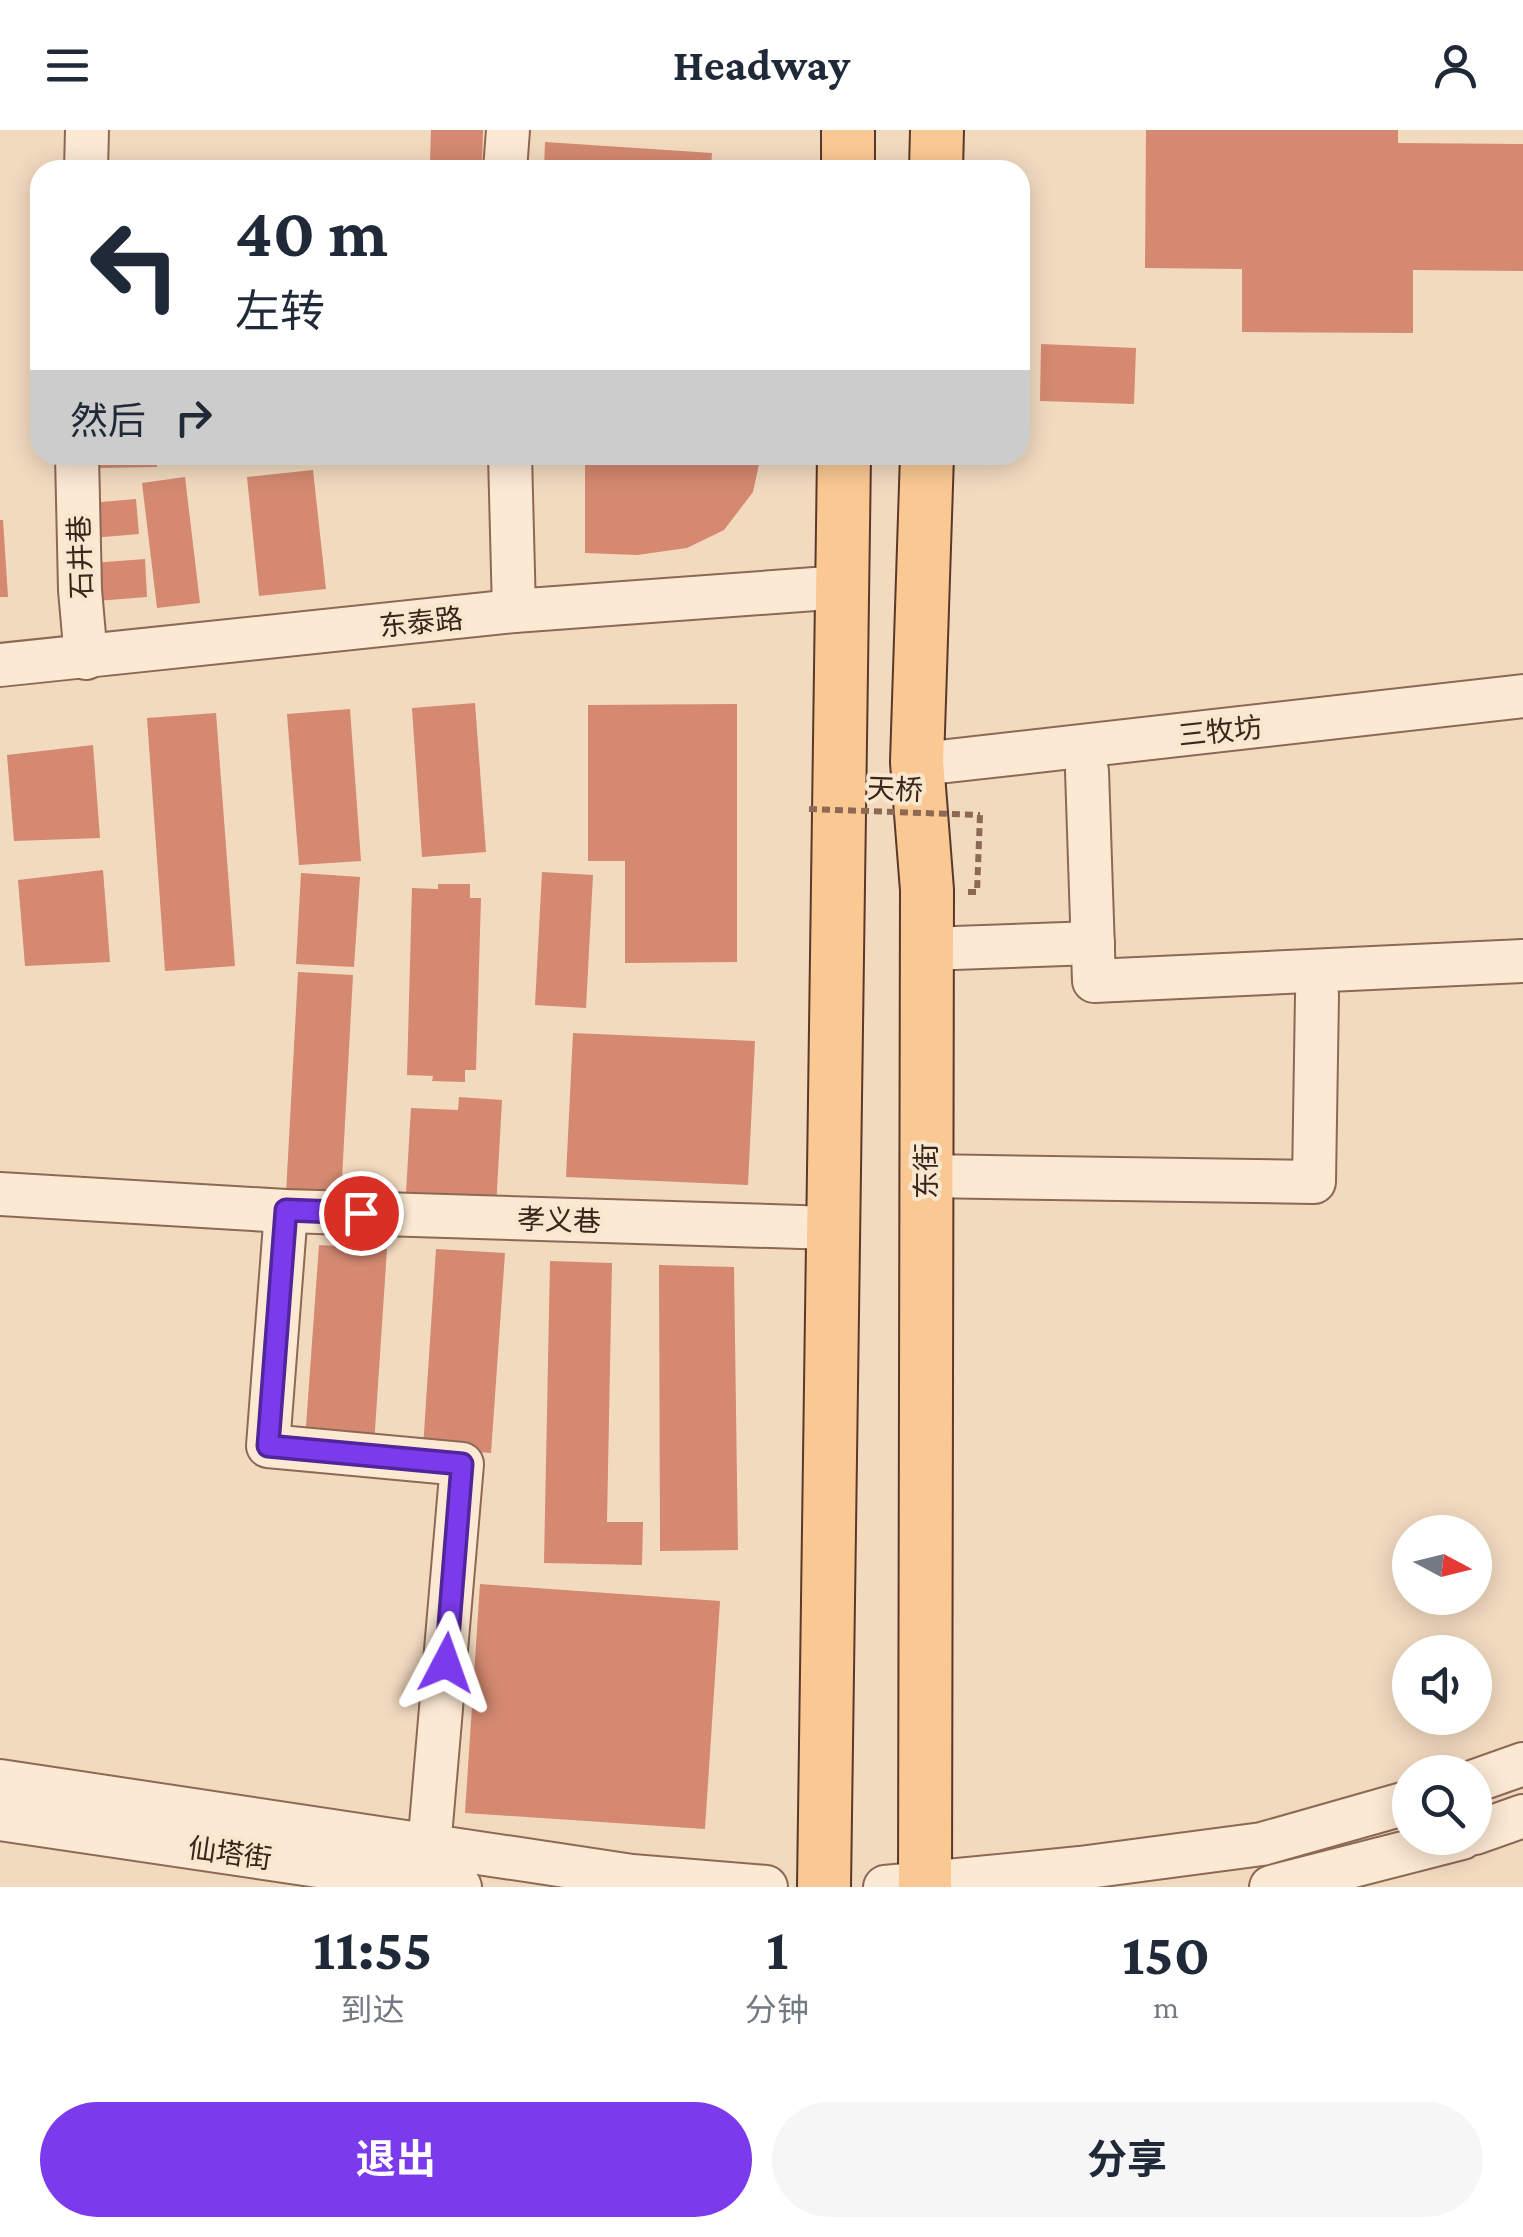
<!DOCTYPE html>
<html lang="zh">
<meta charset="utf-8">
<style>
body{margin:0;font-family:"Crimson Pro","Noto Sans SC",serif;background:#f6f6f7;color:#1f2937;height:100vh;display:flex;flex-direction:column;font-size:38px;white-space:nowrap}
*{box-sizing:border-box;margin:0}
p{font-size:32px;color:#747a83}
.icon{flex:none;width:55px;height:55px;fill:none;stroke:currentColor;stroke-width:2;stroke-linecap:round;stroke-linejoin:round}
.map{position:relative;height:1757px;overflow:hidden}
.details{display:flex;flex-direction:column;background:#fff;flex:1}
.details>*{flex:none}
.banner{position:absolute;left:30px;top:30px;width:1000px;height:305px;border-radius:30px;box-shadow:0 5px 25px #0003;background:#fff;color:#1f2937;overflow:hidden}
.needle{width:65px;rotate:97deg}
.buttons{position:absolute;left:1392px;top:1385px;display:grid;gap:20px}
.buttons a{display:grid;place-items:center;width:100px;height:100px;border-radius:50%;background:#fff;box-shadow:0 5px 25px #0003;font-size:50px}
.pin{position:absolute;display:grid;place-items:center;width:85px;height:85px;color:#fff;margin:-42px;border:5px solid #fff;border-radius:50%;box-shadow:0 2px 10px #0007}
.me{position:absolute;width:110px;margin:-55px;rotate:4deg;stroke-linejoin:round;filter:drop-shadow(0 0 8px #0008)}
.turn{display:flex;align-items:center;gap:35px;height:210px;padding:0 40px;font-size:45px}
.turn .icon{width:130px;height:130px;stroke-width:2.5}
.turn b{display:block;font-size:70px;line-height:85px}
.then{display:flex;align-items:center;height:95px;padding:0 40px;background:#0003;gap:20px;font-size:38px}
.eta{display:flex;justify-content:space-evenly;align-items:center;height:170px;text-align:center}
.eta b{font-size:60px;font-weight:700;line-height:70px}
.primary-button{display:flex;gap:20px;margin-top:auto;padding:20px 40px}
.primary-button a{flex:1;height:115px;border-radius:60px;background:#7c3aed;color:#fff;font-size:40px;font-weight:700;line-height:115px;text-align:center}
.primary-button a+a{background:#f6f6f7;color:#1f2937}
header{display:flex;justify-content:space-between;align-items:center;height:130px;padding:0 40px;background:#fff;font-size:45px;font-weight:700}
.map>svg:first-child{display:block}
.building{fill:#d48970}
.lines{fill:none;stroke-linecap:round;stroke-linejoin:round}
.minor-casing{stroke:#8d6955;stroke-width:46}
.major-casing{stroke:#5a382a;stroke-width:56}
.path{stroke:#8d6955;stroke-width:6;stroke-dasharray:8 5;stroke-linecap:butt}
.minor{stroke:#fce9d3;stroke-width:42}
.major{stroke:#fac892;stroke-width:52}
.path-bridge{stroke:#8d6955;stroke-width:6;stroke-dasharray:8 5;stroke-linecap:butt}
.route-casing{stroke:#51269a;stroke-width:25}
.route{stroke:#7c3aed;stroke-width:18}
.labels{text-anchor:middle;stroke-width:8;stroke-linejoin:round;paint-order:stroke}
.street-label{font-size:28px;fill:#3a251b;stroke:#f9e6cf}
</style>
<header><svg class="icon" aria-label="menu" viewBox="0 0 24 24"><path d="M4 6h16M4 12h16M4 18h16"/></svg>Headway<svg class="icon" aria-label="person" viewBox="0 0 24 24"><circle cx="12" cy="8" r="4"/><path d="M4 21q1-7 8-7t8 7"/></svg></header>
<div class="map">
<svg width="1523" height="1757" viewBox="0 0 1523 1757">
<rect width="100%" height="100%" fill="#f2dabf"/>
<g class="building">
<polygon points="431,0 483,0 482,33 430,31"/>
<polygon points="1146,0 1398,0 1398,13 1523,14 1523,141 1413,140 1413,203 1242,202 1242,139 1145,138"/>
<polygon points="545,12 712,23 711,40 544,40"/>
<polygon points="253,33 253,40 203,40 203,34"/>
<polygon points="1041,214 1136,218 1134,274 1040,271"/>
<polygon points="97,325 157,325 157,337 97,338"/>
<polygon points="585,325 761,325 753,362 724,400 687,418 637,425 585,423"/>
<polygon points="313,340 326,459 259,466 247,347"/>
<polygon points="185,347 200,473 157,478 142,353"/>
<polygon points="136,369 139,404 92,408 89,373"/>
<polygon points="0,390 3,390 8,467 0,467"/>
<polygon points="145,429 147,467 96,471 93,433"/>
<polygon points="475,573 486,722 422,727 412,578"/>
<polygon points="737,574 737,832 625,833 625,731 588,731 588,575"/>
<polygon points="350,579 361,731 299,735 287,584"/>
<polygon points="216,583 235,836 165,841 147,588"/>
<polygon points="93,615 100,708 14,711 7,625"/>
<polygon points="103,740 110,832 25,836 18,750"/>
<polygon points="542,742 593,745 586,878 535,875"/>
<polygon points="301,743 360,747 354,837 296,834"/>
<polygon points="438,754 470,754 470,768 481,768 476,940 465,940 465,952 432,951 433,946 407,945 412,758 438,759"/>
<polygon points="298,842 353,845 341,1067 286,1064"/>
<polygon points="573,903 755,911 748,1055 566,1047"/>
<polygon points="459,967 502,970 496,1078 453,1065 406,1063 411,978 458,980"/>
<polygon points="319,1115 387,1119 374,1315 305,1310"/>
<polygon points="436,1119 505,1123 491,1323 423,1318"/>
<polygon points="550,1131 612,1133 607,1392 643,1392 642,1435 544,1433"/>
<polygon points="659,1135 734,1137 738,1420 660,1421"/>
<polygon points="480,1454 720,1471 705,1699 465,1683"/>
</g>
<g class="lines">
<defs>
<g id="minor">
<polyline points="86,40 87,0"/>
<polyline points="505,40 508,0"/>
<polyline points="77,325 80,460 86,528"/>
<polyline points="510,325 514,481"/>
<polyline points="0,535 514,481 842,457"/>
<polyline points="917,632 930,633 1523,566"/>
<polyline points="1087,641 1094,851 1523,831"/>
<polyline points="926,819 1093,813"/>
<polyline points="926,1046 1314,1052 1317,865"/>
<polyline points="0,1064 286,1081 832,1098"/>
<polyline points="286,1081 268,1316 462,1334 429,1718"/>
<polyline points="0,1651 632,1746 766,1757"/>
<polyline points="1475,1651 1523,1634"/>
<polyline points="0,1689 460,1757"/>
<polyline points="1475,1703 1523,1686"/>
<polyline points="885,1757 1080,1738 1262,1714 1410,1672"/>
<polyline points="1271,1757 1462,1708"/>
</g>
<g id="major">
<polyline points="848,40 848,0"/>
<polyline points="936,40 937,0"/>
<polyline points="824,1757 844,325"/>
<polyline points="925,1757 927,760 917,632 927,325"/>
</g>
</defs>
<use href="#minor" class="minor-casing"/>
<use href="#major" class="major-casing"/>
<polyline class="path" points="968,762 977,762 980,685"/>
<use href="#minor" class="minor"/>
<use href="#major" class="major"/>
<polyline class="path-bridge" points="809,679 980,685"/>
</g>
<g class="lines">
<defs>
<polyline id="route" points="361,1083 286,1080 268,1316 462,1334 446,1533"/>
</defs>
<use href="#route" class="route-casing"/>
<use href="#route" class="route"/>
</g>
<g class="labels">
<g class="street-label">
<text transform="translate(80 427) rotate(-92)" y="10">石井巷</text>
<text transform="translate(421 492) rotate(-6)" y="10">东泰路</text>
<text transform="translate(1220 601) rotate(-6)" y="10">三牧坊</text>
<text transform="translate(895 659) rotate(2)" y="10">天桥</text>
<text transform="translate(926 1041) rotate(-90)" y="10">东街</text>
<text transform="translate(559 1090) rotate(2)" y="10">孝义巷</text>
<text transform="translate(230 1723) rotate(8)" y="10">仙塔街</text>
</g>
</g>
</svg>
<div class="buttons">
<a><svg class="needle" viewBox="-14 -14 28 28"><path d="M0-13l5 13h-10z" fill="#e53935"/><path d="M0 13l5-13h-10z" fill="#747a83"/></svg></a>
<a><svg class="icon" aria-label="sound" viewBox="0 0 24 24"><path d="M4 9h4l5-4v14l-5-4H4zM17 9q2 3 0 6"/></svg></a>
<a><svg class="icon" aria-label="search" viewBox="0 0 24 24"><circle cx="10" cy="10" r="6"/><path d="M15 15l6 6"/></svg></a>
</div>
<div class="pin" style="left:361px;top:1083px;background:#d93025"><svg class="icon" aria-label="arrive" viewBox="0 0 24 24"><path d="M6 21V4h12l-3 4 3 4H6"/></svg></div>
<svg class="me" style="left:446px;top:1533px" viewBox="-20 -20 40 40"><path d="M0-17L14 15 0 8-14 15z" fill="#7c3aed" stroke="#fff" stroke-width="4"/></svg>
<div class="banner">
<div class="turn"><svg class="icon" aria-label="left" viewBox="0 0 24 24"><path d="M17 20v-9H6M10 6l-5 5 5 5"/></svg><div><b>40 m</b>左转</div></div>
<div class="then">然后<svg class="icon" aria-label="right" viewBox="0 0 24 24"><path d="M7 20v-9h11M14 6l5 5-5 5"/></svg></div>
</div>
</div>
<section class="details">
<div class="eta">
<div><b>11:55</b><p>到达</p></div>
<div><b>1</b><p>分钟</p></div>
<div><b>150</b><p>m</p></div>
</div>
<div class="primary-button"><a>退出</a><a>分享</a></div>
</section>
